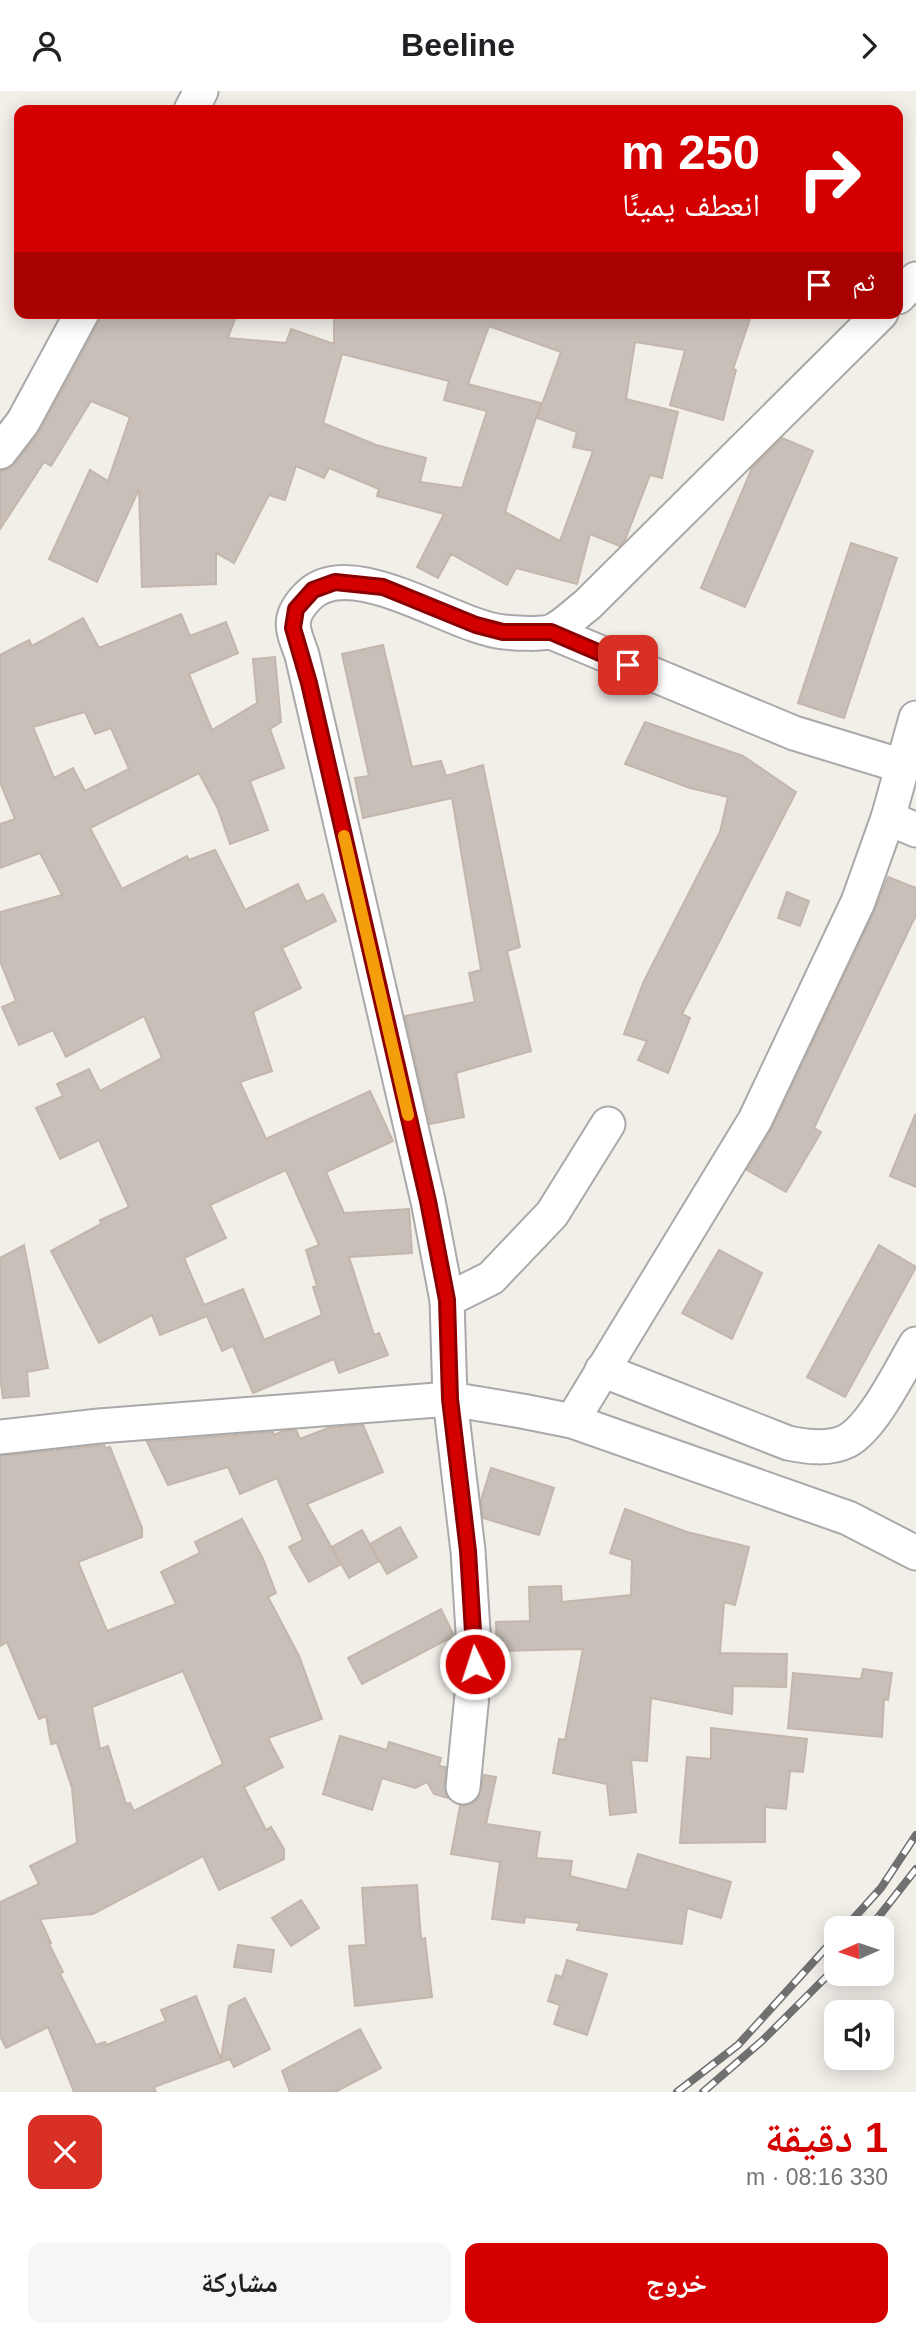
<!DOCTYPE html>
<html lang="ar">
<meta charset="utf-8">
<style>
body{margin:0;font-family:Arial,"Noto Naskh Arabic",sans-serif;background:#f6f6f6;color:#202124;direction:rtl;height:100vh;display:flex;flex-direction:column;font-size:26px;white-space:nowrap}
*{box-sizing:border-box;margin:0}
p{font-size:23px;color:#757577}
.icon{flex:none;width:38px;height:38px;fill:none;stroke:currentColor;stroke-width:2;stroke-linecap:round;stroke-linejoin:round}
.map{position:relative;height:2001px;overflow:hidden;direction:ltr}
.sheet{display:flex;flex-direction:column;background:#fff;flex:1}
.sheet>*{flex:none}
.hud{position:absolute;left:14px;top:14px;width:889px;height:214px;border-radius:14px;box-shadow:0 4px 18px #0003;direction:rtl;background:#d40000;color:#fff;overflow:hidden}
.needle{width:46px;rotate:267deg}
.buttons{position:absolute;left:824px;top:1825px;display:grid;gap:14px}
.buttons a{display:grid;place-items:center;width:70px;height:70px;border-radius:14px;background:#fff;box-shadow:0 4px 18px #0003;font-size:35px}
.pin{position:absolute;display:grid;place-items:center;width:60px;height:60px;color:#fff;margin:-30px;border-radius:14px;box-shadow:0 4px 10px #0006}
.me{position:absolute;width:77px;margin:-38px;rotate:356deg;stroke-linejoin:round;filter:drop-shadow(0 0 5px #0008)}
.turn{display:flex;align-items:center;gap:24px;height:147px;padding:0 28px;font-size:32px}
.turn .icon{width:91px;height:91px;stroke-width:2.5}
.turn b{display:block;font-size:49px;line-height:60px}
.then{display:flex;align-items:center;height:66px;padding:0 28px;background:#0003;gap:14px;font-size:26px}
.round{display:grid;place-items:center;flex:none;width:74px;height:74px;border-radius:14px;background:#f6f6f6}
.summary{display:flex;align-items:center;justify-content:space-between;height:119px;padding:0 28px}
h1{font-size:42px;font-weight:700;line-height:52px;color:#d40000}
.primary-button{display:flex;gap:14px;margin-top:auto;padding:14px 28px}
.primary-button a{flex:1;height:80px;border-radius:14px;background:#d40000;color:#fff;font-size:28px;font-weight:700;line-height:80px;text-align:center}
.primary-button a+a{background:#f6f6f6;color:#202124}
header{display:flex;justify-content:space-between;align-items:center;height:91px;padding:0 28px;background:#fff;font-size:32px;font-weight:700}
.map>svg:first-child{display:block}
.building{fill:#c7bfb8;stroke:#c4b6ab;stroke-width:2;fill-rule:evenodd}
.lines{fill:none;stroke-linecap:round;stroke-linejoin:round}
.minor-casing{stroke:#a9a9a9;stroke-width:37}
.minor{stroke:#fff;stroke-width:33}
.rail-casing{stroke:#707070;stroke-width:8}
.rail{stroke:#fff;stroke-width:5;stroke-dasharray:16;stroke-linecap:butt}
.route-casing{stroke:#8a0000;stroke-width:18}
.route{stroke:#d40000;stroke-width:12}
.slow{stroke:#f59e0b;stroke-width:12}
</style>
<header><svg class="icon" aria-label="forward" viewBox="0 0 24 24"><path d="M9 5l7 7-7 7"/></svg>Beeline<svg class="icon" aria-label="person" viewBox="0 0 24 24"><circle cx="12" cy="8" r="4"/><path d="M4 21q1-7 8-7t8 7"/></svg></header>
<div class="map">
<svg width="916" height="2001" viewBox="0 0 916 2001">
<rect width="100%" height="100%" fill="#f2efe9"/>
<g class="building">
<path d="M101 222H237L228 247 286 252 291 238 334 253V222H735L750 228 733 278 736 279 723 329 670 314 685 259 635 251 626 308 678 321 662 387 650 384 625 449 620 455 590 443 577 493 516 477 507 494 451 463 438 487 417 476 444 423 377 405 379 398 329 377 324 387 296 375 285 409 269 404 234 472 216 462V493L142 496 139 398 97 491 49 468 90 379 108 390 130 326 91 310 51 375 44 371 0 438V380L8 378 15 373 40 340 99 231ZM489 235 561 261 537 327 577 341 573 356 593 360 560 450 505 421 541 312 468 293ZM342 263 449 290 444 309 487 320 462 397 420 391 426 367 376 354 323 332Z"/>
<polygon points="782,347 813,360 745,516 701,497 752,377"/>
<polygon points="851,452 897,467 844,627 798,612"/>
<path d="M181 523 190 545 226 531 238 562 189 583 212 639 257 612 253 568 275 566 281 631 270 638 284 677 250 690 268 739 230 753 218 718 199 682 90 737 122 798 187 765 189 769 215 759 245 819 298 793 306 811 323 803 336 830 282 857 301 897 253 921 272 980 240 991 266 1048 370 1000 393 1050 326 1081 344 1122 409 1118 412 1162 349 1166 374 1244 379 1242 388 1264 339 1282 334 1268 253 1302 233 1255 222 1260 207 1225 160 1244 152 1224 99 1252 51 1160 101 1133 100 1129 129 1116 99 1049 60 1068 36 1017 63 1005 57 993 89 978 100 1000 162 967 144 925 66 966 53 939 19 954 2 916 16 910 0 870V821L62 804 40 762 0 777V733L15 728 0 691V564L29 549 32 555 83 527 99 557ZM85 621 95 643 111 637 129 678 85 700 73 677 54 687 33 636ZM286 1079 319 1154 306 1159 317 1195 313 1196 322 1224 264 1249 243 1198 204 1214 184 1167 226 1147 210 1114Z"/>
<polygon points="383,554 412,676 441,670 446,685 483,674 520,856 507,860 531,960 456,982 464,1026 430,1033 405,925 475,911 469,882 481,879 452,707 363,727 355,687 369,685 342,563"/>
<polygon points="645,631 743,665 796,701 682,923 690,927 668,982 638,969 647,950 624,943 644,890 720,741 728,706 690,697 625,673"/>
<polygon points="888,786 916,797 916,824 814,1037 821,1041 786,1101 747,1079 772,1037 875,819"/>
<polygon points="787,801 809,810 800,835 778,827"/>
<polygon points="915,1024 916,1024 916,1096 890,1085"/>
<polygon points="24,1154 48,1277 27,1281 29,1305 3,1307 0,1286 0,1167"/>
<polygon points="879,1154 916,1176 845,1306 807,1286"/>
<polygon points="719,1159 762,1182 732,1248 682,1222"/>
<polygon points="363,1334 383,1381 307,1413 341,1473 309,1491 289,1456 303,1449 277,1387 240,1403 228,1376 168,1394 147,1351 273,1341 274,1344 283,1340 296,1339 300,1348 328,1337"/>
<path d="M104 1354 106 1357 110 1356 142 1437V1446L78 1471 107 1540 176 1513 161 1481 200 1462 195 1451 242 1428 263 1468 276 1502 268 1506 299 1565 322 1628 268 1647 283 1676 244 1696 266 1739 271 1736 284 1758V1768L219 1799 203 1765 93 1823 40 1828 51 1852 49 1853 63 1881 60 1883 96 1954 105 1951 106 1954 166 1930 161 1919 196 1905 221 1968 229 1915 245 1907 270 1958 234 1976 230 1968 154 1996 156 2001H74L48 1936 6 1957 0 1945V1811L39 1793 30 1775 77 1752 72 1697 57 1652 51 1653 46 1625 39 1628 7 1551 0 1555V1365ZM183 1580 223 1673 134 1720 130 1712 126 1713 108 1655 100 1658 92 1616Z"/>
<polygon points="491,1377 554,1397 539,1444 483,1427 481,1409"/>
<polygon points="625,1418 687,1441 749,1456 735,1514 724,1511 720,1562 787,1563 786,1596 733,1595 732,1623 651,1607 647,1670 631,1669 636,1721 610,1724 607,1693 553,1682 559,1648 565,1649 583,1558 497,1560 496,1531 530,1530 529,1496 561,1495 562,1511 631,1504 632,1469 610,1462"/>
<polygon points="400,1436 417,1466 387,1483 370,1453"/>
<polygon points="362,1439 379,1470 349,1487 332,1456"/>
<polygon points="441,1518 454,1545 362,1593 348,1567"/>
<polygon points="863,1578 892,1582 888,1609 884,1608 882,1646 788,1637 793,1582 861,1588"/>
<polygon points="711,1637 807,1648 803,1681 790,1680 786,1718 765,1716 765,1751 680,1752 687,1666 711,1668"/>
<polygon points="340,1645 387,1659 389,1651 441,1667 439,1675 446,1676 444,1695 448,1707 434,1703 427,1691 415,1697 382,1687 372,1719 323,1703"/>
<polygon points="484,1684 496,1686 486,1733 540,1741 536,1767 572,1770 570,1785 627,1799 638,1763 731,1791 721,1827 687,1817 682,1853 577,1839 580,1832 525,1826 524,1832 492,1828 500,1771 451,1763 460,1715 470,1714 478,1708"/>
<polygon points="417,1794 421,1848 425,1847 432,1906 355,1915 349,1855 366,1854 362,1797"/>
<polygon points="301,1809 319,1837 291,1855 272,1827"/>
<polygon points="238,1854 274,1859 271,1881 234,1876"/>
<polygon points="567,1869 607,1883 587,1944 554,1933 560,1914 548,1910 556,1884 562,1886"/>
<polygon points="360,1938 381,1977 335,2001 290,2001 282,1980"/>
</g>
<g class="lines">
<defs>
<g id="minor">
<polyline points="191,19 201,0"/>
<polyline points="898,206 916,188"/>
<polyline points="0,361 23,331 82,222"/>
<polyline points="551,541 794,642 902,675"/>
<polyline points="888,727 916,739"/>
<polyline points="447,1209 491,1187 552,1123 608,1033"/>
<path d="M602 1279 788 1352C807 1356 829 1359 847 1350 873 1336 900 1280 916 1253"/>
<polyline points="572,1330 755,1029 858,811 888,727 916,627"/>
<polyline points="0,1346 99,1335 450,1308 522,1320 572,1330 848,1427 916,1462"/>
<path d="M463 1696 475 1573 468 1460 450 1308 447 1209 428 1110 302 564C293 539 286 528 307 506 349 460 454 537 504 541 514 542 545 544 552 540 564 535 576 522 587 514L881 222"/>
</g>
</defs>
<use href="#minor" class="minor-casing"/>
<use href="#minor" class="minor"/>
<defs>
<g id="rail">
<polyline points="844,1838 881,1797 916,1744"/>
<polyline points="869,1838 916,1778"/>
<polyline points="677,2001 738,1954 836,1846"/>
<polyline points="703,2001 763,1949 836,1876"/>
</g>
</defs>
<use href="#rail" class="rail-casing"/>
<use href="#rail" class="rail"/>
</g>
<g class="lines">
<defs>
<polyline id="route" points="475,1573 468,1460 450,1308 447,1209 428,1110 309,592 293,537 296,518 313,499 335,491 383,496 476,534 503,541 551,541 628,574"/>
</defs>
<use href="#route" class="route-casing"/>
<use href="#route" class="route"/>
<polyline class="slow" points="344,745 408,1024"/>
</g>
</svg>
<div class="buttons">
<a><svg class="needle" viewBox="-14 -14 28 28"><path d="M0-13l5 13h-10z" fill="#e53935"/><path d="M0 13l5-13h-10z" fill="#757577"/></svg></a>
<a><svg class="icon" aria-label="sound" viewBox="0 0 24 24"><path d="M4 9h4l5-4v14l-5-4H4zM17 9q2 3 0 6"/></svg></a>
</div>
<div class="pin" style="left:628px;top:574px;background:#d93025"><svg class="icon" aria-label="arrive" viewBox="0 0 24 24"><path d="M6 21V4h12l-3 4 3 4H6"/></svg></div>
<svg class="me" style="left:475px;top:1573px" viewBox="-20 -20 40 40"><circle r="17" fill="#d40000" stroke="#fff" stroke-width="3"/><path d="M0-11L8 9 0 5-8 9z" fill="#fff"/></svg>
<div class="hud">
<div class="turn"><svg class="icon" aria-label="right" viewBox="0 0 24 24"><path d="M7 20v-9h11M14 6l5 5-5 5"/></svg><div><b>250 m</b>انعطف يمينًا</div></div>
<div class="then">ثم<svg class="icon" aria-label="arrive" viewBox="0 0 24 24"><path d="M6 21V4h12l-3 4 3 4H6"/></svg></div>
</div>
</div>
<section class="sheet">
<div class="summary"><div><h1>1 دقيقة</h1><p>330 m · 08:16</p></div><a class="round" style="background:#d93025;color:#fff"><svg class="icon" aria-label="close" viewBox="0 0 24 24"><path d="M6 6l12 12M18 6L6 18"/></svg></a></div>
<div class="primary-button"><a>خروج</a><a>مشاركة</a></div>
</section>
